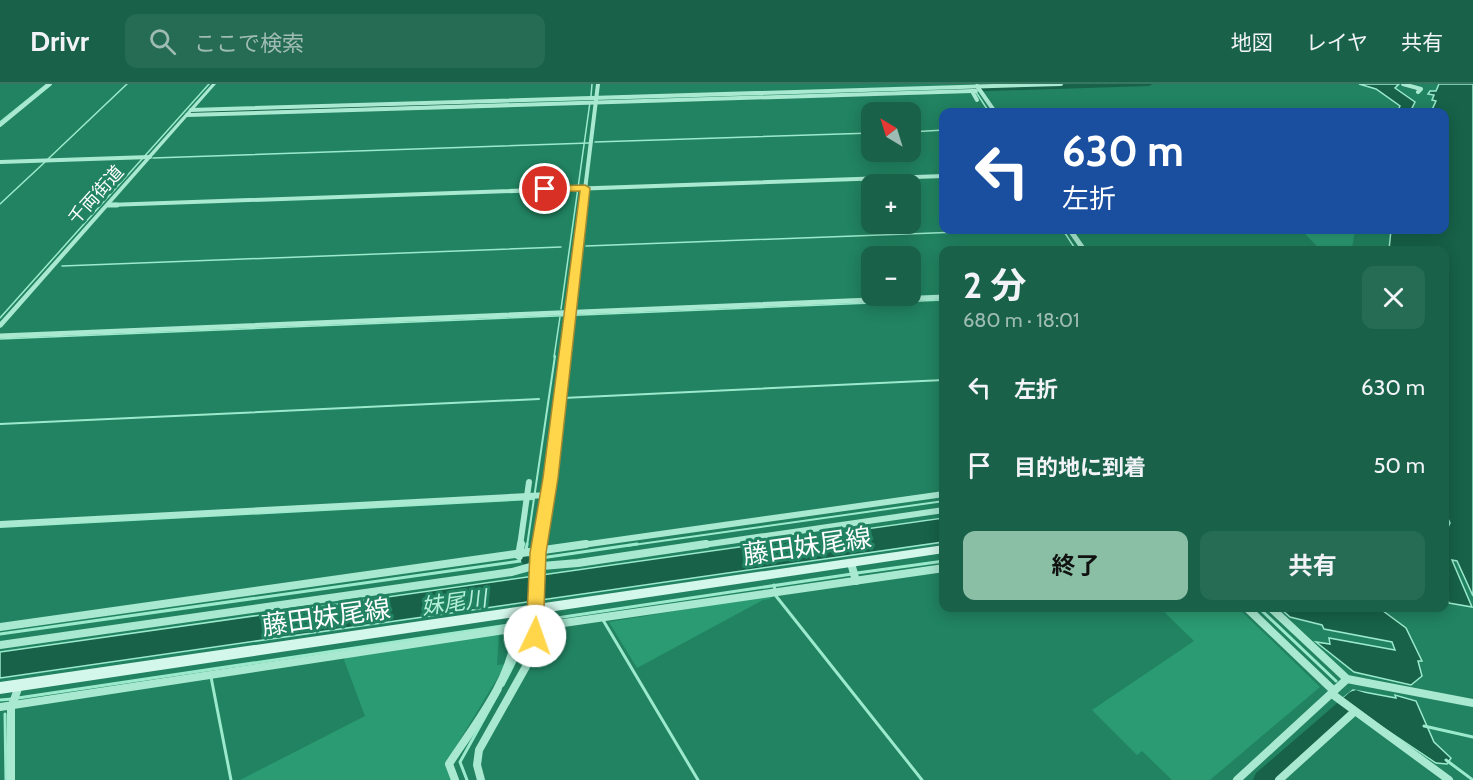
<!DOCTYPE html>
<html lang="ja">
<meta charset="utf-8">
<style>
body{margin:0;font-family:Cabin,"Noto Sans JP",sans-serif;background:#266b53;color:#f1f3f6;height:100vh;display:flex;flex-direction:column;font-size:22px;white-space:nowrap}
*{box-sizing:border-box;margin:0}
p{font-size:20px;color:#9fbcb4}
.icon{flex:none;width:33px;height:33px;fill:none;stroke:currentColor;stroke-width:2;stroke-linecap:round;stroke-linejoin:round}
.map{position:relative;flex:1;overflow:hidden}
.details{position:absolute;left:939px;top:162px;width:510px;height:366px;display:flex;flex-direction:column;background:#196249;border-radius:12px;box-shadow:0 3px 15px #0003}
.details>*{flex:none}
.top-card{position:absolute;left:939px;top:24px;width:510px;height:126px;border-radius:12px;box-shadow:0 3px 15px #0003;background:#1a4fa0;color:#fff;overflow:hidden}
.needle{width:39px;rotate:322deg}
.fabs{position:absolute;left:861px;top:18px;display:grid;gap:12px}
.fabs a{display:grid;place-items:center;width:60px;height:60px;border-radius:12px;background:#196249;box-shadow:0 3px 15px #0003;font-size:30px}
.pin{position:absolute;display:grid;place-items:center;width:51px;height:51px;color:#fff;margin:-26px;border:3px solid #fff;border-radius:50%;box-shadow:0 2px 6px #0007}
.me{position:absolute;width:66px;margin:-33px;rotate:3deg;stroke-linejoin:round;filter:drop-shadow(0 0 4px #0008)}
.turn{display:flex;align-items:center;gap:21px;height:126px;padding:0 24px;font-size:27px}
.turn .icon{width:78px;height:78px;stroke-width:2.5}
.turn b{display:block;font-size:42px;line-height:51px}
.round{display:grid;place-items:center;flex:none;width:63px;height:63px;border-radius:12px;background:#266b53}
.head{display:flex;align-items:center;justify-content:space-between;height:102px;padding:0 24px}
h1{font-size:36px;font-weight:700;line-height:45px}
.cta{display:flex;gap:12px;margin-top:auto;padding:12px 24px}
.cta a{flex:1;height:69px;border-radius:12px;background:#8abfa5;color:#111;font-size:24px;font-weight:700;line-height:69px;text-align:center}
.cta a+a{background:#266b53;color:#f1f3f6}
ul{padding:0;list-style:none}
li{display:flex;align-items:center;gap:18px;height:78px;padding:0 24px}
li div{flex:1}
li b{display:block;font-size:22px}
li em{font-style:normal}
header{display:flex;align-items:center;gap:36px;box-sizing:border-box;height:84px;padding:0 30px;background:#196249;border-bottom:2px solid #377661}
header strong{font-size:28px}
nav{display:flex;gap:33px;margin-inline-start:auto;font-size:21px}
.search{width:420px;height:54px;background:#266b53;display:flex;align-items:center;gap:15px;box-sizing:border-box;padding:0 21px;border-radius:12px;color:#9fbcb4;font-size:22px}
.map>svg:first-child{display:block}
.green{fill:#2b9b73}
.water{fill:#176249;stroke:#9ceacd;stroke-width:1.5}
.lines{fill:none;stroke-linecap:round;stroke-linejoin:round}
.stream-far2{stroke:#9ceacd;stroke-width:1.5}
.stream-far1{stroke:#9ceacd;stroke-width:2}
.stream{stroke:#9ceacd;stroke-width:3}
.canal{stroke:#176249;stroke-width:8}
.river{fill:#176249;fill-rule:evenodd}
.minor-far3{stroke:#a9e8d1;stroke-width:4}
.minor-far2{stroke:#a9e8d1;stroke-width:5}
.minor-far1{stroke:#a9e8d1;stroke-width:6}
.minor{stroke:#a9e8d1;stroke-width:8}
.tertiary{fill:#a9e8d1;fill-rule:evenodd}
.secondary{fill:#d3f7eb;fill-rule:evenodd}
.route{fill:#ffd54a;stroke:#a68a30;stroke-width:1.5}
.labels{text-anchor:middle;stroke-width:6;stroke-linejoin:round;paint-order:stroke}
.far-street-label{font-size:18px;fill:#fff;stroke:#218361}
.water-label{font-size:22px;font-style:italic;fill:#b4f0da;stroke:#218361}
.near-street-label{font-size:26px;fill:#fff;stroke:#218361}
</style>
<header>
<strong>Drivr</strong>
<div class="search"><svg class="icon" aria-label="search" viewBox="0 0 24 24"><circle cx="10" cy="10" r="6"/><path d="M15 15l6 6"/></svg>ここで検索</div>
<nav><a>地図</a><a>レイヤ</a><a>共有</a></nav>
</header>
<div class="map">
<svg width="1473" height="696" viewBox="0 0 1473 696">
<rect width="100%" height="100%" fill="#218361"/>
<g class="green">
<polygon points="1301,146 1355,146 1352,164 1351,166 1321,166"/>
<polygon points="773,511 770,515 763,516 637,584 609,538"/>
<polygon points="1160,524 1238,524 1320,603 1210,696 1172,696 1142,667 1137,671 1092,626 1194,557"/>
<polygon points="499,547 497,581 506,580 447,677 446,683 451,696 240,696 365,632 344,576 347,570"/>
</g>
<g class="water">
<polygon points="1359,0 1399,0 1395,4 1415,18 1410,28 1397,28 1400,22 1376,5"/>
<polygon points="1439,0 1473,0 1473,512 1457,477 1452,476 1472,523 1449,519 1445,508 1445,455 1448,455 1445,442 1448,443 1450,439 1444,426 1444,166 1389,166 1391,146 1444,146 1444,28 1431,28 1436,17 1432,16 1434,11 1428,10 1430,7 1436,7"/>
<polygon points="943,434 943,458 0,594 0,568"/>
<polygon points="1280,524 1379,524 1406,544 1422,577 1418,577 1422,592 1411,601 1354,588 1316,558 1330,560 1329,554 1395,566 1392,558 1324,545 1322,541 1290,533"/>
<polygon points="1353,606 1396,614 1395,611 1416,617 1434,658 1451,674 1447,680 1436,679 1354,624 1353,619 1343,614"/>
</g>
<g class="lines">
<g class="stream-far2">
<polyline points="976,8 989,28"/>
<polyline points="591,12 592,0"/>
<polyline points="0,38 47,0"/>
<polyline points="910,48 944,46"/>
<polyline points="595,58 872,49"/>
<polyline points="153,74 589,59"/>
<polyline points="48,75 127,0"/>
<polyline points="0,120 45,78"/>
<polyline points="1063,146 1076,166"/>
<polyline points="586,162 1012,146"/>
<polyline points="62,182 561,163"/>
<polyline points="561,225 590,18"/>
<polyline points="0,234 209,0"/>
<polyline points="0,255 944,216"/>
<polyline points="554,273 560,233"/>
</g>
<g class="stream-far1">
<polyline points="563,314 944,296"/>
<polyline points="0,340 539,315"/>
<polyline points="0,443 534,415"/>
<polyline points="527,462 555,272"/>
<polyline points="626,462 944,417"/>
</g>
<g class="stream">
<polyline points="526,467 527,460"/>
<polyline points="541,474 637,460"/>
<polyline points="857,489 944,477"/>
<polyline points="774,501 776,512 922,696"/>
<polyline points="1259,524 1336,597"/>
<polyline points="603,536 698,696"/>
<polyline points="0,550 535,475"/>
<polyline points="211,593 231,696"/>
<path d="M503 601C513 581 527 561 520 538"/>
<polyline points="18,614 852,490"/>
<polyline points="0,616 12,615"/>
<polyline points="5,630 6,696"/>
<polyline points="1424,642 1473,653"/>
<polyline points="1446,676 1473,696"/>
<polyline points="467,696 460,678 500,606"/>
</g>
<polyline class="canal" points="525,476 525,475"/>
<g class="river">
<polygon points="1073,0 1153,0 1149,2 957,8 953,6 957,4"/>
<polygon points="476,18 480,20 479,22 193,32 189,29 193,26"/>
<polygon points="1356,606 1373,612 1376,618 1373,624 1367,626 1358,623 1277,696 1253,696 1256,689 1350,608"/>
</g>
<g class="minor-far3">
<polyline points="1403,0 1421,5 1418,8"/>
<polyline points="977,2 995,28"/>
<polyline points="976,7 972,7 977,16"/>
<polyline points="191,26 1061,0"/>
<polyline points="187,31 972,7"/>
<polyline points="0,41 50,0"/>
<polyline points="0,78 150,73"/>
<polyline points="108,121 944,92"/>
<polyline points="583,122 598,0"/>
</g>
<g class="minor-far2">
<polyline points="108,121 117,121"/>
<polyline points="1070,146 1084,166"/>
<polyline points="0,252 944,213"/>
<polyline points="565,273 583,121"/>
</g>
<g class="minor-far1">
<polyline points="0,440 548,411"/>
<polyline points="520,462 529,398"/>
<polyline points="539,462 565,272"/>
<polyline points="575,462 944,410"/>
<polyline points="696,462 944,426"/>
</g>
<g class="minor">
<polyline points="519,472 521,460"/>
<polyline points="851,479 856,497"/>
<polyline points="1247,524 1334,607"/>
<polyline points="0,543 586,460"/>
<polyline points="536,543 944,484"/>
<polyline points="0,561 512,488 530,483 578,479 706,460"/>
<polyline points="1347,595 1473,619"/>
<polyline points="1332,610 1449,696"/>
<path d="M0 623 512 545 516 548C511 597 475 640 449 680L455 696"/>
<polyline points="11,696 11,624 19,602"/>
<polyline points="481,696 477,681 479,666 528,579 535,552 539,460"/>
<polyline points="1237,696 1347,595 1271,524"/>
<polyline points="1279,696 1354,628"/>
</g>
<polygon class="tertiary" points="212,0 216,0 2,243 0,244 0,238"/>
<polygon class="secondary" points="944,461 944,469 0,610 0,598"/>
</g>
<polygon class="route" points="585,101 590,104 558,394 546,469 543,552 541,557 535,559 529,557 526,552 530,469 543,394 580,107 545,108 540,105 545,102"/>
<g class="labels">
<g class="far-street-label">
<text transform="translate(96 111) rotate(-48)" y="6">千両街道</text>
</g>
<g class="water-label">
<text transform="translate(454 518) rotate(-8)" y="8">妹尾川</text>
</g>
<g class="near-street-label">
<text transform="translate(807 462) rotate(-8)" y="9">藤田妹尾線</text>
<text transform="translate(326 533) rotate(-8)" y="9">藤田妹尾線</text>
</g>
</g>
</svg>
<div class="fabs">
<a><svg class="needle" viewBox="-14 -14 28 28"><path d="M0-13l5 13h-10z" fill="#e53935"/><path d="M0 13l5-13h-10z" fill="#9fbcb4"/></svg></a>
<a>+</a>
<a>−</a>
</div>
<div class="pin" style="left:545px;top:105px;background:#d93025"><svg class="icon" aria-label="arrive" viewBox="0 0 24 24"><path d="M6 21V4h12l-3 4 3 4H6"/></svg></div>
<svg class="me" style="left:535px;top:552px" viewBox="-20 -20 40 40"><circle r="19" fill="#fff"/><path d="M0-13L10 11 0 6-10 11z" fill="#ffd54a"/></svg>
<div class="top-card">
<div class="turn"><svg class="icon" aria-label="left" viewBox="0 0 24 24"><path d="M17 20v-9H6M10 6l-5 5 5 5"/></svg><div><b>630 m</b>左折</div></div>
</div>
<section class="details">
<div class="head"><div><h1>2 分</h1><p>680 m · 18:01</p></div><a class="round"><svg class="icon" aria-label="close" viewBox="0 0 24 24"><path d="M6 6l12 12M18 6L6 18"/></svg></a></div>
<ul>
<li><svg class="icon" aria-label="left" viewBox="0 0 24 24"><path d="M17 20v-9H6M10 6l-5 5 5 5"/></svg><div><b>左折</b></div><em>630 m</em></li>
<li><svg class="icon" aria-label="arrive" viewBox="0 0 24 24"><path d="M6 21V4h12l-3 4 3 4H6"/></svg><div><b>目的地に到着</b></div><em>50 m</em></li>
</ul>
<div class="cta"><a>終了</a><a>共有</a></div>
</section>
</div>
